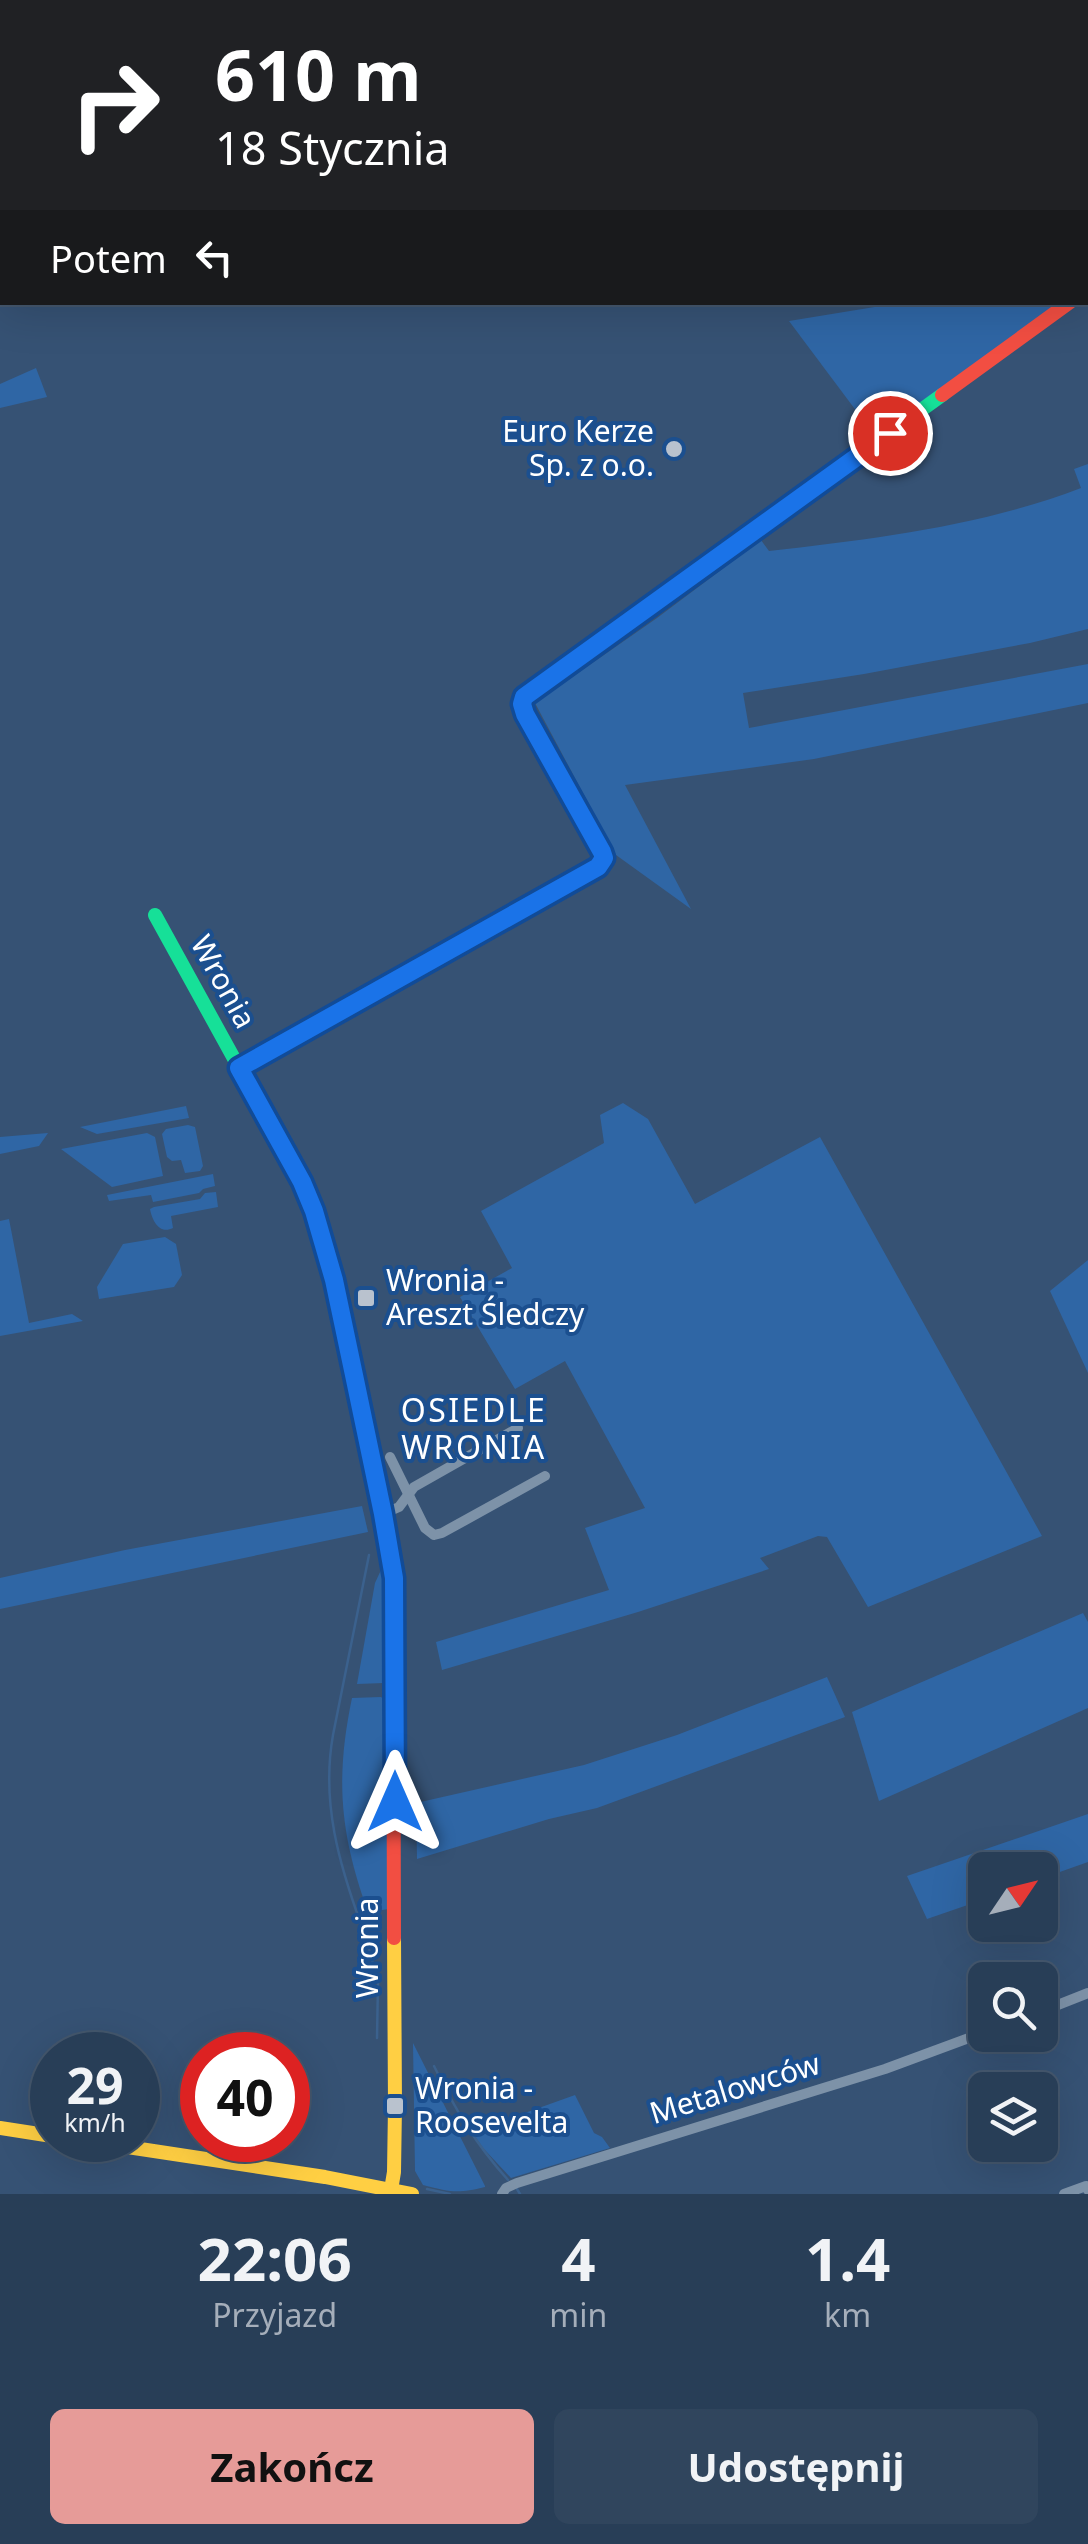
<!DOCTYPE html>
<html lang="pl">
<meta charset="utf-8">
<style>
body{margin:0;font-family:"Noto Sans",sans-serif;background:#30455d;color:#f1f3f6;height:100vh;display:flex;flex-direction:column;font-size:38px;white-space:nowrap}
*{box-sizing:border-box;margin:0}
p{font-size:32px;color:#a5aeba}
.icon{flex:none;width:55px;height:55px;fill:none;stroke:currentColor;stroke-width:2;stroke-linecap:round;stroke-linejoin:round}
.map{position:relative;height:2194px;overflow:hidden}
.panel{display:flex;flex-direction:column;background:#283e57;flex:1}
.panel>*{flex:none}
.top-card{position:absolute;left:0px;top:0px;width:1090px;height:305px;box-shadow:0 10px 40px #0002,0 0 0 2px #44576d;background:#202124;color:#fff;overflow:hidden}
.needle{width:65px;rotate:55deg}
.controls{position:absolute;left:968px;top:1852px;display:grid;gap:20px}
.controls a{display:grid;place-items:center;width:90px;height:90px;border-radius:15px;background:#283e57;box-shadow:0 10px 40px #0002,0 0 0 2px #44576d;font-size:50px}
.speed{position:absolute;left:30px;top:2032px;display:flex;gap:20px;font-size:50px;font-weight:700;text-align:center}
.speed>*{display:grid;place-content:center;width:130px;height:130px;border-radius:50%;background:#283e57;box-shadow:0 10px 40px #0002,0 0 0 2px #44576d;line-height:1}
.speed small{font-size:25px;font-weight:400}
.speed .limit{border:15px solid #d22;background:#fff;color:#111}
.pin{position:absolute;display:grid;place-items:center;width:85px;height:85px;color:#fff;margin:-42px;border:5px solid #fff;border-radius:50%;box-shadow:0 2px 10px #0007}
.me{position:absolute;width:110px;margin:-55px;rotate:0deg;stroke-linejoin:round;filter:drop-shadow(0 0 8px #0008)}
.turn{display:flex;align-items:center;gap:35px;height:210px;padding:0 50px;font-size:45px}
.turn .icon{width:130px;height:130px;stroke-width:2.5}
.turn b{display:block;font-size:70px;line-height:85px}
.then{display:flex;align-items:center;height:95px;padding:0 50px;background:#0003;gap:20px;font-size:38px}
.eta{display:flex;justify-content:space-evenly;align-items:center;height:170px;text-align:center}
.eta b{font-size:60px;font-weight:700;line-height:70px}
.button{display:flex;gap:20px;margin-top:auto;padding:20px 50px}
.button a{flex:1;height:115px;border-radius:15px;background:#e69b98;color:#111;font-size:40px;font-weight:700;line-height:115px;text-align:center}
.button a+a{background:#30455d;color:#f1f3f6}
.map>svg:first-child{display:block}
.green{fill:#2f66a5}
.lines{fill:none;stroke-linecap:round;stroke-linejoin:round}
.stream{stroke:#3b618d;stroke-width:2.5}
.street{stroke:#7d92a8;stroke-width:10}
.fast{stroke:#16e098;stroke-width:14}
.slow{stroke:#ffcf43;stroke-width:14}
.jam{stroke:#f24e42;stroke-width:14}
.route-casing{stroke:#114b97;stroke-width:25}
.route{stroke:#1a73e8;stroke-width:18}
.poi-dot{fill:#b9c2ce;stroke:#1b4f8f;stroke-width:4}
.labels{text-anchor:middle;stroke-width:8;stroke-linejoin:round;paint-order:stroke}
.poi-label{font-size:30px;fill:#fff;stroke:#1b4f8f;text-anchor:start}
.street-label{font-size:30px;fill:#fff;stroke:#1b4f8f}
.neighbourhood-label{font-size:32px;letter-spacing:2.5px;fill:#fff;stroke:#1b4f8f}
</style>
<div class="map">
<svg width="1088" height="2194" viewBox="0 0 1088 2194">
<rect width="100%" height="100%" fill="#365274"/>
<g class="green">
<polygon points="899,303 1060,303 875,436 789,321"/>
<polygon points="36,368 47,397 0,408 0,384"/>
<path d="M1088 464V629L1030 643 864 674 743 693 749 728 1088 664V703L814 759 625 785 691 909 616 855 535 703 657 618 761 540 769 551C874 539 982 526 1081 488L1074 469Z"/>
<polygon points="623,1103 648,1119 695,1204 820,1137 1042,1536 868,1607 827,1537 818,1536 760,1558 769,1569 638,1612 442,1670 436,1642 609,1590 585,1528 645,1508 565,1361 515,1389 460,1297 512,1268 481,1211 604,1143 600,1115"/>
<polygon points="186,1106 189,1118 97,1134 80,1127"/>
<polygon points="188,1125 195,1127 203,1166 200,1171 185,1173 181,1160 172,1161 167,1157 162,1134 166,1129"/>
<polygon points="48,1133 39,1146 0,1154 0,1137"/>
<polygon points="147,1133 155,1137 163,1176 112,1187 61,1149"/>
<polygon points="213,1174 215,1186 203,1189 199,1193 153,1202 151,1195 109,1201 107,1195"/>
<path d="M216 1192 218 1207 171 1216 173 1228C159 1235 152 1220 150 1209L154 1207 200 1199 205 1193Z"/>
<polygon points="9,1219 29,1323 72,1314 83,1321 0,1336 0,1221"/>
<polygon points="165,1237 176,1244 182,1275 174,1287 99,1299 97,1287 123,1244"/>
<polygon points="1088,1260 1088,1373 1050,1291"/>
<polygon points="362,1506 368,1532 0,1609 0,1578 125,1550"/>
<polygon points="381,1570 387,1597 385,1675 384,1683 357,1684 375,1583"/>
<polygon points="1083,1613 1088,1622 1088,1708 879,1801 852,1712"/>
<polygon points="827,1677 845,1717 597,1808 549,1819 417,1859 416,1803 584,1765 677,1735"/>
<path d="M381 1697 387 1702 389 1909 368 1912C340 1834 335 1779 352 1698Z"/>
<polygon points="1088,1814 1088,1862 1040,1879 1040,1870 985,1870 985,1899 927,1919 907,1876"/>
<path d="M413 2043 485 2186V2187C457 2194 451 2192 423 2185L415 2171Z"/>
<polygon points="575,2095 594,2133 602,2137 610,2148 511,2178 483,2148 472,2132"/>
</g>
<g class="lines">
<g class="stream">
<path d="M362 1927C339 1864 321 1802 333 1735L369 1555"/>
<polyline points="366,1938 378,1982 377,2038"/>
<path d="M434 2066C456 2111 475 2143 508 2180"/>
<polyline points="427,2189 450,2194"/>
<polyline points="517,2189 520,2194"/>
</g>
<g class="street">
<polyline points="390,1457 425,1528 434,1535 442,1533 545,1476"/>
<polyline points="383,1514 399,1507 414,1487 518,1428"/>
<polyline points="1040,2012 1088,1993"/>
<polyline points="502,2194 506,2188 517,2183 885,2069 985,2032"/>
<polyline points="1064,2194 1086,2186 1088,2190"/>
</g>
<g class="fast">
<polyline points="581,656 942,395"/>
<path d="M155 915 302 1182C325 1238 338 1297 350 1356"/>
</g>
<g class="slow">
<polyline points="239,1068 599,867 603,858 602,852 522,704 524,697 581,656"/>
<polyline points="0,2128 52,2136"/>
<polyline points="81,2140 325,2177 412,2194"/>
<polyline points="391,2190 394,2172 395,2106 394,1938"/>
</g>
<g class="jam">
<polyline points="942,395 1070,302"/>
<polyline points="350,1356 377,1480 393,1578 394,1938"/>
</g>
</g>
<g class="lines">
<defs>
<polyline id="route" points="395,1802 394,1578 383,1514 354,1375 334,1280 314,1211 302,1182 239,1068 598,867 604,858 602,852 525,714 522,704 524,697 890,433"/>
</defs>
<use href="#route" class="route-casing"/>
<use href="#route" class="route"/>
</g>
<g class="poi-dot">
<circle cx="674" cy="449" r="10"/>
<rect x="356" y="1288" width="20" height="20" rx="5"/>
<rect x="385" y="2096" width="20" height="20" rx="5"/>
</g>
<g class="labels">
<g class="poi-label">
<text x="654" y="442" text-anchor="end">Euro Kerze<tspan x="654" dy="34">Sp. z o.o.</tspan></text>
<text x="386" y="1291">Wronia -<tspan x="386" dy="34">Areszt Śledczy</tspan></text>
<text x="415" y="2099">Wronia -<tspan x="415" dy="34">Roosevelta</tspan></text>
</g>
<g class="street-label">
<text transform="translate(223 982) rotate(61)" y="10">Wronia</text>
<text transform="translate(368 1948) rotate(-90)" y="10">Wronia</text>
<text transform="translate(735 2089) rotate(-17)" y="10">Metalowców</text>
</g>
<g class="neighbourhood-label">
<text x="474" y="1422">OSIEDLE<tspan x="474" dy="37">WRONIA</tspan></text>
</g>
</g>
</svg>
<div class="controls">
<a><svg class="needle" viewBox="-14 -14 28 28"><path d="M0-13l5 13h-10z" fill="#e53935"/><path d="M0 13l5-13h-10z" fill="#a5aeba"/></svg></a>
<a><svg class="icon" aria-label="search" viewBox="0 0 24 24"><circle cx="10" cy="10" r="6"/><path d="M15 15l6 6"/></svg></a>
<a><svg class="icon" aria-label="layers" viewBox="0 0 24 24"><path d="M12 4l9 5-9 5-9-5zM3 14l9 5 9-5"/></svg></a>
</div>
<div class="speed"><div>29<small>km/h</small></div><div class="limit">40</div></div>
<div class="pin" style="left:890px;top:433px;background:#d93025"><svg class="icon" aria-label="arrive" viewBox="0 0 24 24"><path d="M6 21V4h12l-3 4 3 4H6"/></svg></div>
<svg class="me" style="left:395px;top:1802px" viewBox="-20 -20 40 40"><path d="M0-17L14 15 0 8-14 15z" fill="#1a73e8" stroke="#fff" stroke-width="4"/></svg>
<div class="top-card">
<div class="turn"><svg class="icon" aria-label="right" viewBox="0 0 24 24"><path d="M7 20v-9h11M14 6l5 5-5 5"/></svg><div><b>610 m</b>18 Stycznia</div></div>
<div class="then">Potem<svg class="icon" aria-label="left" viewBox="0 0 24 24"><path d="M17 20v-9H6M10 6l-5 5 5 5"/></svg></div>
</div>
</div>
<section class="panel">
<div class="eta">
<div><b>22:06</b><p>Przyjazd</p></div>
<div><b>4</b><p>min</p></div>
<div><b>1.4</b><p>km</p></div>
</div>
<div class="button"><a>Zakończ</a><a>Udostępnij</a></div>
</section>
